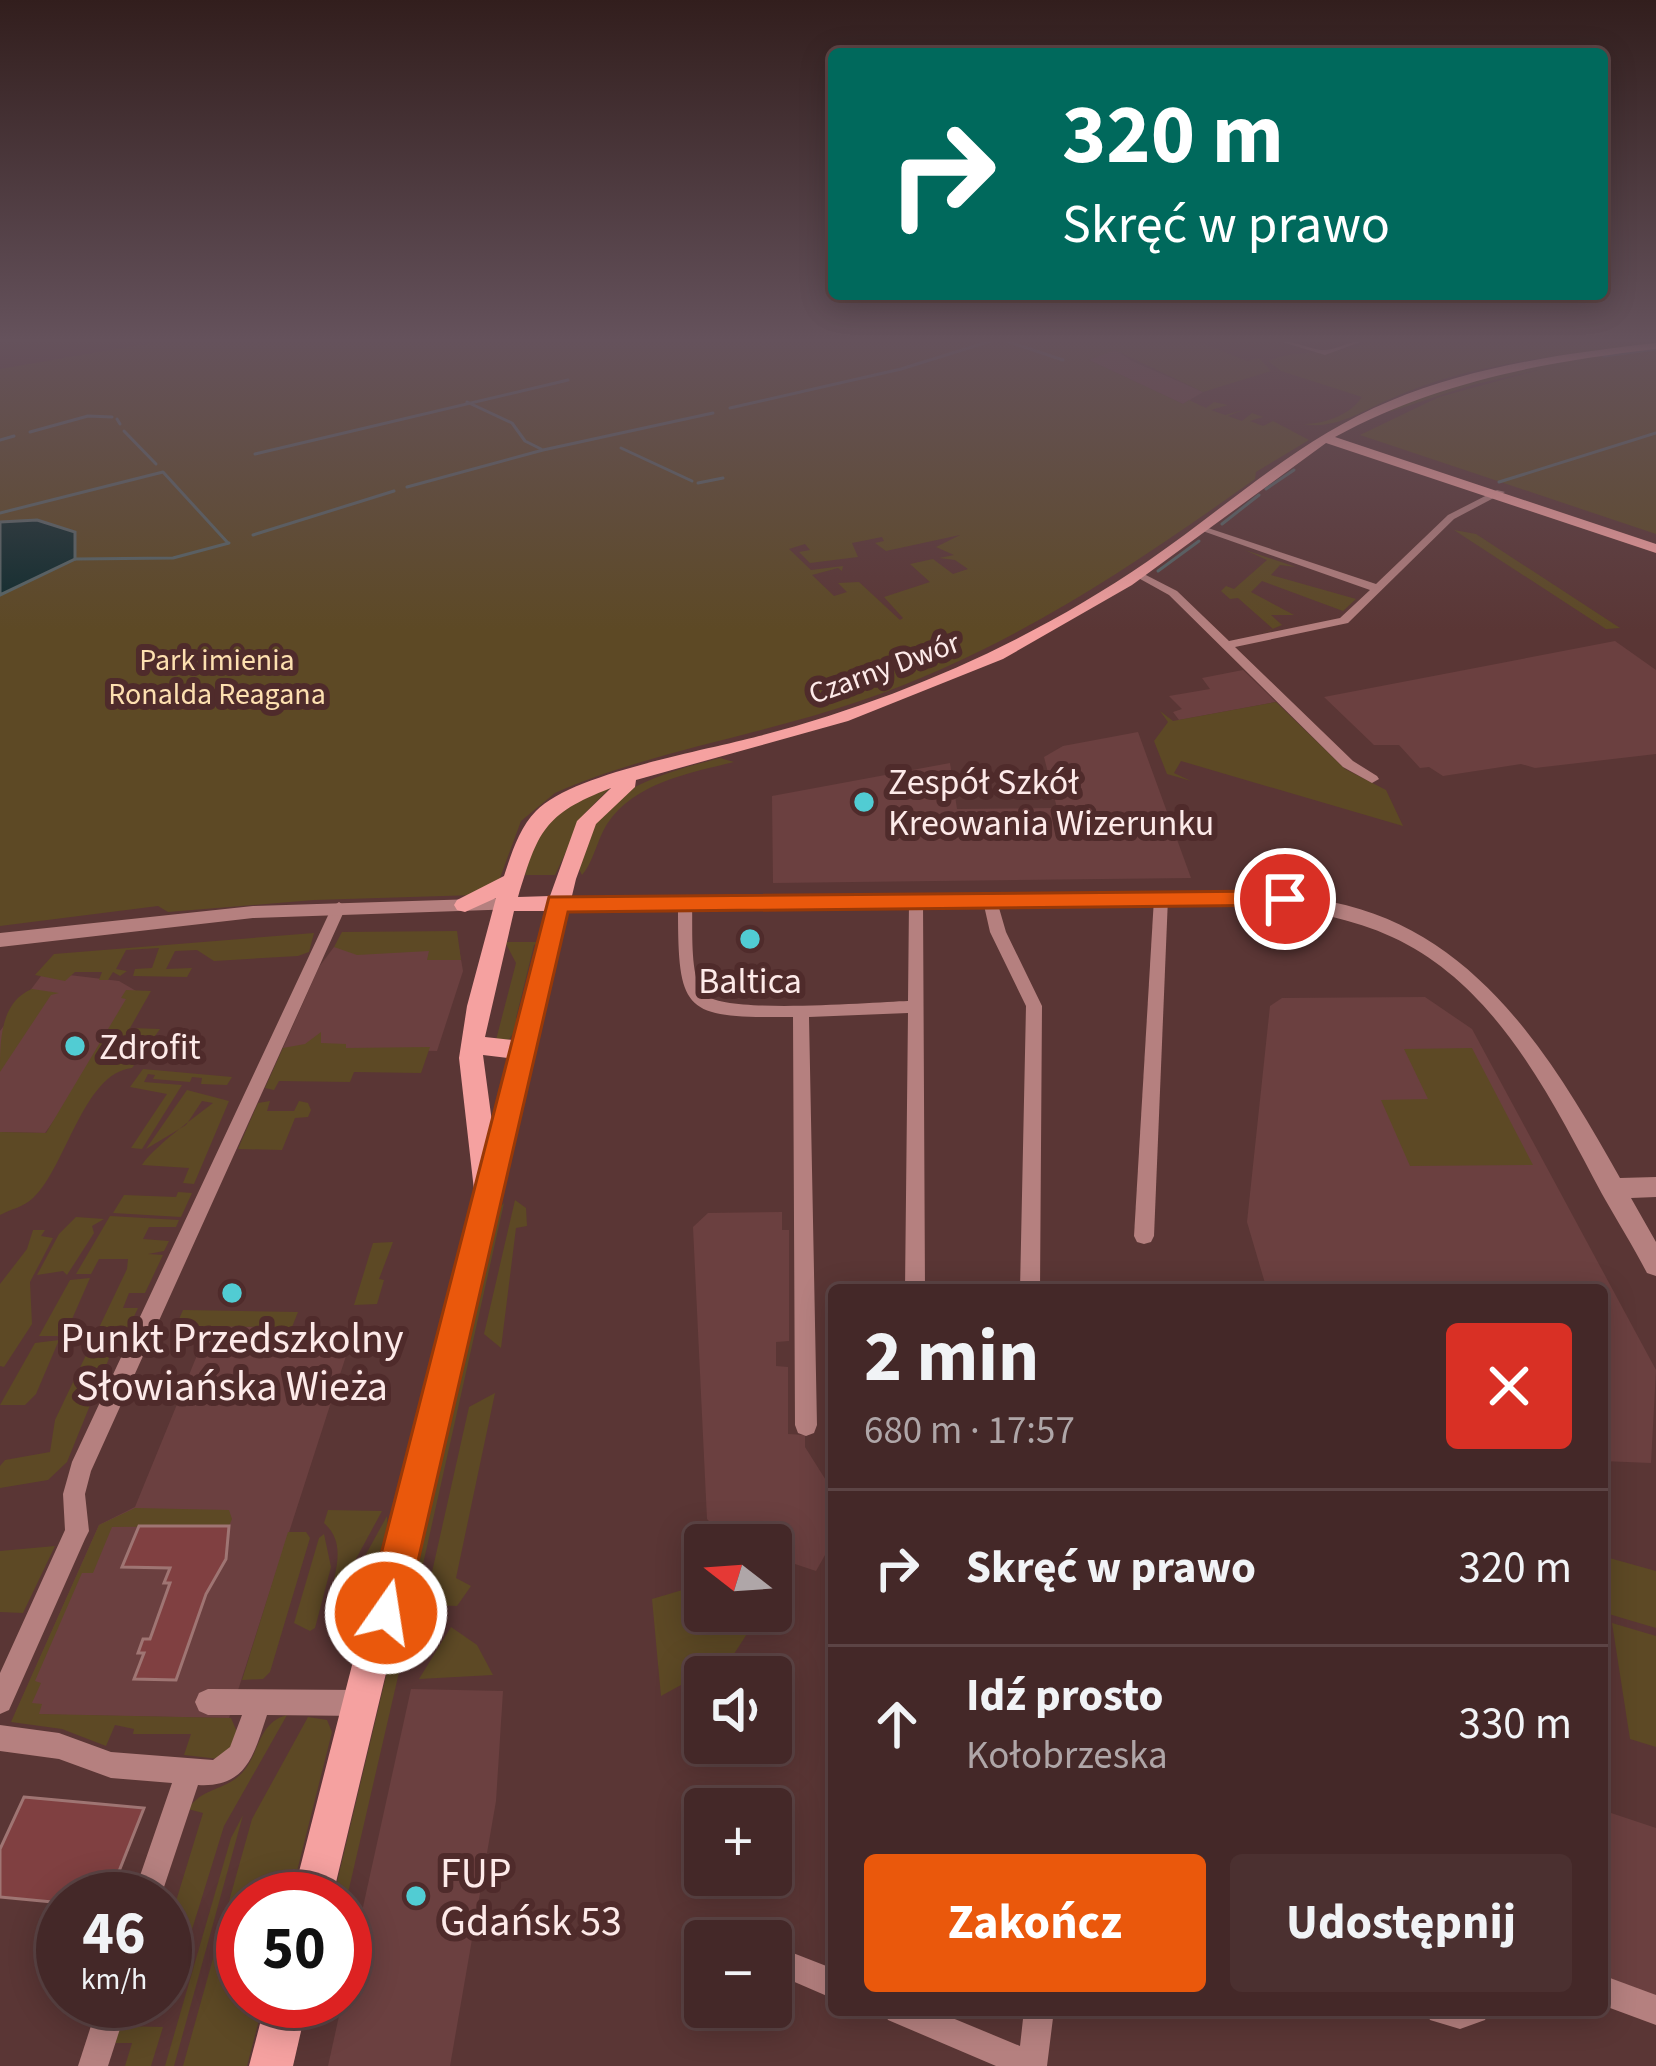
<!DOCTYPE html>
<html lang="pl">
<meta charset="utf-8">
<style>
body{margin:0;font-family:"Source Sans 3",sans-serif;background:#4b3030;color:#f1f3f6;height:100vh;display:flex;flex-direction:column;font-size:45px;white-space:nowrap}
*{box-sizing:border-box;margin:0}
p{font-size:39px;color:#afa6a8}
.icon{flex:none;width:66px;height:66px;fill:none;stroke:currentColor;stroke-width:2;stroke-linecap:round;stroke-linejoin:round}
.map{position:relative;flex:1;overflow:hidden}
.panel{position:absolute;left:828px;top:1284px;width:780px;height:732px;display:flex;flex-direction:column;background:#442828;border-radius:12px;box-shadow:0 6px 30px #0003,0 0 0 3px #5c4445}
.panel>*{flex:none}
.banner{position:absolute;left:828px;top:48px;width:780px;height:252px;border-radius:12px;box-shadow:0 6px 30px #0003,0 0 0 3px #5c4445;background:#00695c;color:#fff;overflow:hidden}
.needle{width:78px;rotate:287deg}
.controls{position:absolute;left:684px;top:1524px;display:grid;gap:24px}
.controls a{display:grid;place-items:center;width:108px;height:108px;border-radius:12px;background:#442828;box-shadow:0 6px 30px #0003,0 0 0 3px #5c4445;font-size:60px}
.speed{position:absolute;left:36px;top:1872px;display:flex;gap:24px;font-size:60px;font-weight:700;text-align:center}
.speed>*{display:grid;place-content:center;width:156px;height:156px;border-radius:50%;background:#442828;box-shadow:0 6px 30px #0003,0 0 0 3px #5c4445;line-height:1}
.speed small{font-size:30px;font-weight:400}
.speed .limit{border:18px solid #d22;background:#fff;color:#111}
.pin{position:absolute;display:grid;place-items:center;width:102px;height:102px;color:#fff;margin:-51px;border:6px solid #fff;border-radius:50%;box-shadow:0 3px 12px #0007}
.me{position:absolute;width:132px;margin:-66px;rotate:13deg;stroke-linejoin:round;filter:drop-shadow(0 0 9px #0008)}
.turn{display:flex;align-items:center;gap:42px;height:252px;padding:0 36px;font-size:54px}
.turn .icon{width:156px;height:156px;stroke-width:2.5}
.turn b{display:block;font-size:84px;line-height:102px}
.round{display:grid;place-items:center;flex:none;width:126px;height:126px;border-radius:12px;background:#4b3030}
.head{display:flex;align-items:center;justify-content:space-between;height:204px;padding:0 36px}
h1{font-size:72px;font-weight:700;line-height:90px}
.primary-button{display:flex;gap:24px;margin-top:auto;padding:24px 36px}
.primary-button a{flex:1;height:138px;border-radius:12px;background:#ea580c;color:#fff;font-size:48px;font-weight:700;line-height:138px;text-align:center}
.primary-button a+a{background:#4b3030;color:#f1f3f6}
ul{padding:0;list-style:none}
li{display:flex;align-items:center;gap:36px;height:156px;padding:0 36px;border-top:3px solid #5c4445}
li div{flex:1}
li b{display:block;font-size:45px}
li em{font-style:normal}
.map>svg:first-child{display:block}
.built{fill:#6b4040}
.green{fill:#5d4925;fill-rule:evenodd}
.water{fill:#0e2b2d;stroke:#566465;stroke-width:3}
.lines{fill:none;stroke-linecap:round;stroke-linejoin:round}
.stream{stroke:#566465;stroke-width:3}
.building{fill:#804041;stroke:#9f7573;stroke-width:3}
.minor{fill:#b5807f;fill-rule:evenodd}
.tertiary{fill:#b5807f;fill-rule:evenodd}
.secondary{fill:#f5a1a0;fill-rule:evenodd}
.route{fill:#ea580c;stroke:#983908;stroke-width:3}
.poi-dot{fill:#51ccd3;stroke:#4f2b2b;stroke-width:4.5}
.labels{text-anchor:middle;stroke-width:12;stroke-linejoin:round;paint-order:stroke}
.far-park-label{font-size:30px;fill:#fde0b0;stroke:#4f2b2b}
.far-street-label{font-size:30px;fill:#fdeae9;stroke:#4f2b2b}
.poi-label{font-size:36px;fill:#fdeae9;stroke:#4f2b2b;text-anchor:start}
.near-poi-label{font-size:42px;fill:#fdeae9;stroke:#4f2b2b}
</style>
<div class="map">
<svg width="1656" height="2066" viewBox="0 0 1656 2066">
<rect width="100%" height="100%" fill="#5a3635"/>
<g class="built">
<polygon points="1115,350 1132,361 1203,392 1183,404 1087,359"/>
<polygon points="1615,641 1656,670 1656,754 1535,768 1521,764 1443,776 1429,767 1420,768 1399,745 1374,745 1324,697"/>
<polygon points="1243,670 1276,702 1179,720 1173,712 1182,709 1169,696 1210,689 1202,678"/>
<polygon points="1138,732 1191,878 773,883 772,796 950,763 957,809 1057,808 1044,757 1063,746"/>
<polygon points="334,947 459,948 463,971 437,1051 283,1048 319,967"/>
<polygon points="44,972 119,981 143,995 45,1133 0,1132 0,1031"/>
<polygon points="1425,997 1472,1029 1656,1370 1651,1463 1602,1461 1602,1290 1267,1290 1247,1222 1270,1006 1282,998"/>
<polygon points="782,1212 782,1230 789,1230 789,1341 776,1342 776,1366 788,1367 788,1434 805,1435 805,1447 834,1493 834,1539 816,1571 771,1556 771,1545 731,1543 707,1519 693,1227 708,1213"/>
<polygon points="209,1326 355,1328 229,1718 15,1714 99,1525 135,1507"/>
<polygon points="411,1689 503,1691 496,1801 450,2066 328,2066"/>
<polygon points="1602,1810 1656,1828 1656,1996 1609,1978 1602,1940"/>
</g>
<g class="green">
<path d="M162 341H1198L1247 361 1259 358 1271 371 1203 392 1115 350 1089 360 1183 404 1189 400 1206 408 1214 402 1228 405 1211 410 1225 415 1243 410 1228 416 1242 421 1252 413 1263 417 1250 421 1263 426 1273 421 1309 440 1256 472 1255 479C1130 568 1007 651 860 701 762 735 647 752 555 793L521 821 500 878 476 895 314 900 168 912 158 906 0 926V369ZM960 535 936 547 954 555 939 558 955 560 968 569 953 574 933 559 910 564 930 582 884 597 903 618 900 620 859 582 838 583 847 592 834 596 812 575 838 568 842 571 843 566 811 570 789 549 805 544 810 550 799 552 810 563 858 557 852 543 882 537 884 541 875 543 886 551Z"/>
<path d="M1370 341H1656V344C1569 354 1471 362 1390 399 1362 411 1335 430 1303 424 1326 424 1351 414 1362 397L1281 371 1268 361C1303 346 1336 359 1370 341Z"/>
<path d="M1656 348V534L1360 435 1439 397 1542 369 1472 385 1389 412C1441 374 1590 356 1656 348Z"/>
<polygon points="1454,530 1476,534 1620,628 1606,629"/>
<polygon points="1245,550 1296,567 1280,565 1271,575 1356,599 1343,611 1262,581 1251,592 1294,615 1271,615 1282,625 1260,634 1273,629 1238,598 1230,599 1221,591 1226,586 1234,589 1267,560"/>
<polygon points="1276,702 1345,769 1386,790 1403,826 1181,761 1174,773 1191,781 1167,774 1154,741 1168,722 1160,711 1173,721"/>
<path d="M720 758 734 762C689 773 634 783 607 824 597 840 593 863 582 875L579 869C582 858 583 842 588 832 611 785 675 770 720 758Z"/>
<path d="M611 787 584 814 555 875H525C540 816 559 810 611 787Z"/>
<polygon points="457,931 461,960 427,960 429,951 357,955 334,947 342,932"/>
<polygon points="314,933 309,952 298,956 214,961 197,950 175,951 166,969 192,968 187,977 133,976 135,969 152,968 159,948 126,950 116,969 127,971 120,976 113,972 108,980 99,980 102,972 75,972 65,981 35,975 54,954"/>
<polygon points="505,942 542,942 534,945 516,1018 523,1020 507,1042 496,1040 516,963"/>
<path d="M32 989 59 993 51 995 0 1072C0 1041 0 1002 32 989Z"/>
<path d="M126 990 151 991 130 1028 160 1029 132 1068C83 1073 66 1168 33 1198 24 1207 11 1209 0 1215V1132L46 1133 126 999 121 998Z"/>
<polygon points="321,1032 321,1043 346,1044 346,1048 430,1047 421,1073 354,1072 350,1082 279,1081 274,1090 265,1088 283,1048 305,1044"/>
<polygon points="1472,1048 1533,1165 1410,1166 1381,1100 1428,1099 1404,1049"/>
<polygon points="143,1069 232,1077 227,1085 201,1084 202,1078 192,1077 190,1082 153,1079 155,1075 148,1074 144,1082 182,1085 142,1149 131,1148 167,1094 130,1087"/>
<path d="M187 1090 229 1101 194 1184 183 1183 189 1168 142 1165C151 1149 196 1116 213 1103L202 1101 186 1125 146 1149Z"/>
<polygon points="270,1101 267,1111 294,1111 299,1101 308,1103 311,1110 308,1117 295,1118 282,1150 238,1149 258,1103"/>
<polygon points="178,1192 192,1193 181,1217 113,1213 124,1195 176,1197"/>
<polygon points="515,1200 526,1208 527,1226 516,1228 501,1348 484,1334"/>
<polygon points="504,1203 417,1591 412,1565 495,1212"/>
<polygon points="110,1216 179,1220 176,1227 149,1227 143,1239 169,1241 164,1251 148,1254 163,1255 145,1293 129,1293 123,1308 138,1308 125,1335 116,1341 67,1462 48,1480 0,1488 0,1466 5,1460 50,1452 55,1420 127,1269 128,1259 99,1259 91,1274 76,1274"/>
<polygon points="76,1217 104,1219 92,1226 94,1233 67,1275 63,1271 37,1275 59,1234"/>
<polygon points="33,1230 45,1230 41,1236 53,1238 30,1282 32,1324 4,1367 0,1366 0,1284 27,1249"/>
<polygon points="393,1242 379,1279 384,1280 377,1304 354,1305 373,1243"/>
<polygon points="90,1278 69,1326 60,1336 39,1336 70,1280"/>
<polygon points="183,1310 298,1312 292,1327 176,1326"/>
<polygon points="59,1340 36,1394 25,1405 0,1405 35,1343"/>
<polygon points="495,1393 456,1578 471,1586 457,1606 431,1605 428,1590 469,1407"/>
<polygon points="135,1508 229,1510 232,1519 229,1526 112,1527 93,1573 82,1573 35,1681 41,1683 32,1703 42,1704 39,1714 231,1718 237,1732 234,1745 219,1759 184,1755 191,1734 133,1734 134,1729 115,1725 106,1746 62,1729 11,1722 99,1525"/>
<path d="M328 1510 382 1511 332 1603C329 1580 351 1547 324 1523Z"/>
<polygon points="387,1516 389,1548 356,1641 334,1640 330,1636 343,1596"/>
<polygon points="288,1532 306,1532 310,1538 270,1672 263,1679 242,1680"/>
<polygon points="324,1534 331,1567 315,1628 310,1631 294,1623 319,1538"/>
<polygon points="55,1546 23,1613 0,1612 0,1551"/>
<polygon points="1602,1556 1656,1571 1656,1628 1602,1612"/>
<polygon points="696,1586 705,1590 705,1611 752,1611 754,1623 732,1657 661,1696 652,1599"/>
<polygon points="1612,1623 1656,1636 1656,1747 1630,1739"/>
<polygon points="451,1627 477,1645 493,1675 419,1679"/>
<polygon points="388,1668 400,1668 345,1906 345,1899 333,1899"/>
<path d="M287 1715 224 1826 169 2004H127L165 2001V1937L203 1813 188 1809C203 1787 225 1791 242 1773 260 1754 257 1723 287 1715Z"/>
<polygon points="308,1717 327,1720 332,1732 290,1899 243,1899 243,2001 264,2001 247,2066 183,2066 252,1819"/>
<polygon points="243,1815 174,2066 165,2066 231,1838"/>
<polygon points="119,2026 163,2027 151,2066 125,2066 132,2043 113,2043"/>
</g>
<polygon class="water" points="37,520 75,532 75,559 0,595 0,522"/>
<g class="lines">
<g class="stream">
<polyline points="1006,341 1063,360"/>
<polyline points="1604,356 1656,349"/>
<polyline points="467,402 512,423 525,441 541,449"/>
<polyline points="730,408 901,369 991,341"/>
<polyline points="117,419 120,424"/>
<polyline points="124,431 156,464"/>
<polyline points="30,432 88,416 112,417"/>
<polyline points="0,440 14,436"/>
<polyline points="621,448 692,481"/>
<polyline points="255,454 568,380"/>
<polyline points="1499,482 1656,433"/>
<polyline points="698,483 723,478"/>
<polyline points="407,487 543,450 713,413"/>
<polyline points="1266,489 1294,470"/>
<polyline points="0,513 163,472 228,543"/>
<polyline points="1222,524 1259,495"/>
<polyline points="253,535 394,491"/>
<polyline points="75,559 173,558 229,543"/>
<polyline points="1158,571 1199,541"/>
</g>
</g>
<g class="building">
<polygon points="139,1526 229,1526 226,1559 206,1594 176,1680 134,1679 144,1653 138,1653 143,1639 150,1639 170,1583 164,1583 170,1568 122,1567"/>
<polygon points="24,1797 144,1808 108,1899 63,1903 0,1897 0,1849"/>
</g>
<g class="lines">
<g class="minor">
<path d="M1279 341C1294 341 1307 348 1321 350 1335 351 1348 341 1363 341L1325 355Z"/>
<polygon points="1497,490 1505,492 1454,519 1348,623 1235,647 1353,761 1377,776 1379,779 1372,783 1343,767 1169,595 1133,575 1142,573 1177,591 1229,641 1340,618 1370,590 1197,529 1205,527 1376,584 1448,515"/>
<polygon points="1161,893 1168,898 1154,1236 1151,1242 1144,1244 1137,1242 1134,1236 1154,898"/>
<polygon points="990,896 997,901 1006,932 1042,1006 1040,1290 1020,1290 1026,1006 990,932 983,901"/>
<path d="M916 897 923 902 925 1290H905L908 1013 809 1017 817 1425 814 1433 806 1436 798 1433 795 1425 793 1017C682 1018 678 1014 678 903L685 898 692 903C693 925 689 979 704 994 724 1015 873 1002 908 1001L909 902Z"/>
<polygon points="339,902 346,907 91,1471 85,1494 89,1531 85,1539 9,1710 0,1714 0,1673 65,1530 63,1494 72,1462 332,907"/>
<path d="M208 1689 360 1690 369 1694 373 1703 369 1712 360 1716 267 1715C254 1754 247 1788 198 1785L160 1899H132L172 1783 111 1778 59 1759 0 1751V1725L59 1733 111 1752 213 1760 230 1747 242 1715H208L199 1711 195 1702 199 1693Z"/>
<polygon points="793,1953 834,1969 834,1999 783,1977 779,1967 783,1957"/>
<polygon points="1602,1975 1656,1995 1656,2025 1602,2005"/>
<polygon points="99,2001 129,2001 108,2066 78,2066"/>
<polygon points="883,2010 933,2010 1020,2046 1024,2010 1054,2010 1047,2066 996,2066 888,2020"/>
<polygon points="1425,2010 1490,2010 1485,2020 1460,2029 1430,2020"/>
</g>
<g class="tertiary">
<path d="M1250 891C1277 894 1305 897 1332 902 1477 931 1553 1059 1620 1178L1656 1177V1197L1631 1198 1656 1242V1276L1647 1273C1633 1246 1616 1219 1602 1194 1551 1099 1497 985 1392 937 1346 916 1299 910 1250 903L558 909 549 903 558 897Z"/>
<polygon points="507,898 514,899 516,904 514,909 253,918 0,947 0,933 253,906"/>
</g>
<g class="secondary">
<path d="M1656 343V349C1543 362 1436 382 1335 437L1656 544V553L1326 443 1132 585 1003 659 848 721 636 780 635 787 596 824 576 879 332 1899H292L474 1190 459 1058 467 1006 496 898 465 912 457 910 454 905 457 900 504 876C511 855 519 828 536 811 573 773 704 751 759 736 897 700 1030 642 1148 561 1228 506 1298 439 1390 401 1474 366 1566 353 1656 343ZM611 788 577 821 550 896 518 897C538 832 543 814 611 788ZM514 911H546L513 1040 485 1037ZM483 1055 508 1058 492 1122Z"/>
<polygon points="266,2001 308,2001 293,2066 249,2066"/>
</g>
</g>
<linearGradient id="sky" x2="0" y2="1"><stop stop-color="#321e1d"/><stop offset="0.54" stop-color="#65525c"/><stop offset="1" stop-color="#65525c" stop-opacity="0"/></linearGradient>
<rect width="1656" height="630" fill="url(#sky)"/>
<polygon class="route" points="1285,891 1297,899 1294,905 568,912 406,1613 400,1628 386,1633 372,1628 366,1613 549,897"/>
<g class="poi-dot">
<circle cx="864" cy="802" r="12"/>
<circle cx="750" cy="939" r="12"/>
<circle cx="75" cy="1046" r="12"/>
<circle cx="232" cy="1293" r="12"/>
<circle cx="416" cy="1896" r="12"/>
</g>
<g class="labels">
<g class="far-park-label">
<text x="217" y="670">Park imienia<tspan x="217" dy="34">Ronalda Reagana</tspan></text>
</g>
<g class="far-street-label">
<text transform="translate(884 668) rotate(-20)" y="10">Czarny Dwór</text>
</g>
<g class="poi-label">
<text x="888" y="794">Zespół Szkół<tspan x="888" dy="41">Kreowania Wizerunku</tspan></text>
<text x="750" y="993" text-anchor="middle">Baltica</text>
<text x="99" y="1059">Zdrofit</text>
</g>
<g class="near-poi-label">
<text x="232" y="1352">Punkt Przedszkolny<tspan x="232" dy="48">Słowiańska Wieża</tspan></text>
<text x="440" y="1887" text-anchor="start">FUP<tspan x="440" dy="48">Gdańsk 53</tspan></text>
</g>
</g>
</svg>
<div class="controls">
<a><svg class="needle" viewBox="-14 -14 28 28"><path d="M0-13l5 13h-10z" fill="#e53935"/><path d="M0 13l5-13h-10z" fill="#afa6a8"/></svg></a>
<a><svg class="icon" aria-label="sound" viewBox="0 0 24 24"><path d="M4 9h4l5-4v14l-5-4H4zM17 9q2 3 0 6"/></svg></a>
<a>+</a>
<a>−</a>
</div>
<div class="speed"><div>46<small>km/h</small></div><div class="limit">50</div></div>
<div class="pin" style="left:1285px;top:899px;background:#d93025"><svg class="icon" aria-label="arrive" viewBox="0 0 24 24"><path d="M6 21V4h12l-3 4 3 4H6"/></svg></div>
<svg class="me" style="left:386px;top:1613px" viewBox="-20 -20 40 40"><circle r="17" fill="#ea580c" stroke="#fff" stroke-width="3"/><path d="M0-11L8 9 0 5-8 9z" fill="#fff"/></svg>
<div class="banner">
<div class="turn"><svg class="icon" aria-label="right" viewBox="0 0 24 24"><path d="M7 20v-9h11M14 6l5 5-5 5"/></svg><div><b>320 m</b>Skręć w prawo</div></div>
</div>
<section class="panel">
<div class="head"><div><h1>2 min</h1><p>680 m · 17:57</p></div><a class="round" style="background:#d93025;color:#fff"><svg class="icon" aria-label="close" viewBox="0 0 24 24"><path d="M6 6l12 12M18 6L6 18"/></svg></a></div>
<ul>
<li><svg class="icon" aria-label="right" viewBox="0 0 24 24"><path d="M7 20v-9h11M14 6l5 5-5 5"/></svg><div><b>Skręć w prawo</b></div><em>320 m</em></li>
<li><svg class="icon" aria-label="ahead" viewBox="0 0 24 24"><path d="M12 20V5M6 11l6-6 6 6"/></svg><div><b>Idź prosto</b><p>Kołobrzeska</p></div><em>330 m</em></li>
</ul>
<div class="primary-button"><a>Zakończ</a><a>Udostępnij</a></div>
</section>
</div>
